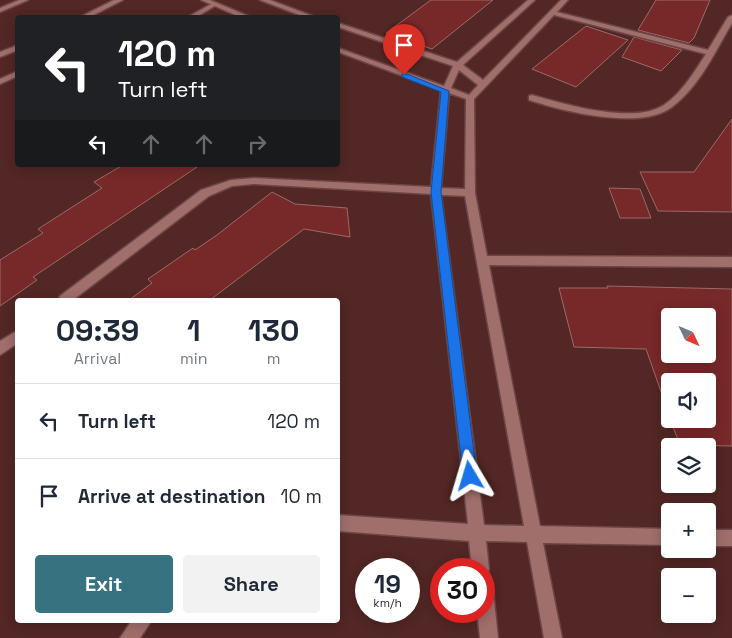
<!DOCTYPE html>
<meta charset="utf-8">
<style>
body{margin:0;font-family:"Space Grotesk",sans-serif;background:#f2f2f3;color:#1f2937;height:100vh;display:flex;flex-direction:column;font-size:19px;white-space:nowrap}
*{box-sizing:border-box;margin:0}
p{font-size:16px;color:#747a83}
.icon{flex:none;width:28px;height:28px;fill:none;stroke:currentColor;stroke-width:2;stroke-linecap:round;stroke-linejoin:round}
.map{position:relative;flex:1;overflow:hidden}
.side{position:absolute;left:15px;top:298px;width:325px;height:325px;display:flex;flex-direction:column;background:#fff;border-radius:5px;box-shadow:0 2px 12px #0003}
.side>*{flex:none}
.hud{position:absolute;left:15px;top:15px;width:325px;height:152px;border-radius:5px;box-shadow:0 2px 12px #0003;background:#202124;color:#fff;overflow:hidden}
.needle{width:32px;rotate:134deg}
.controls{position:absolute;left:661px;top:308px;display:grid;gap:10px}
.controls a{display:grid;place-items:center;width:55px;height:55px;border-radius:5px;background:#fff;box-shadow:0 2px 12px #0003;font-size:25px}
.speed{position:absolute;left:355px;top:558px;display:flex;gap:10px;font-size:25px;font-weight:700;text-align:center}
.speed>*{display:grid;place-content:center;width:65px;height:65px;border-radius:50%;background:#fff;box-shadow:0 2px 12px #0003;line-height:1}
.speed small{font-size:12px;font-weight:400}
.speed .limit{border:8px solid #d22;background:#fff;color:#111}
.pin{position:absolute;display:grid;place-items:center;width:42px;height:42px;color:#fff;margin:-51px -21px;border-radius:50% 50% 50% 0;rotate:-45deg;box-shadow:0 0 5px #0007}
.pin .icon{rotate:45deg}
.me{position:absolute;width:55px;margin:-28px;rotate:353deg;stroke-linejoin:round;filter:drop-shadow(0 0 4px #0008)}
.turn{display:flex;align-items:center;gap:18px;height:105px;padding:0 20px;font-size:22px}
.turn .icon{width:65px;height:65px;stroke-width:2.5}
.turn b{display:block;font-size:35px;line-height:42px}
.lanes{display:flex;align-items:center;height:48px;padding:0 20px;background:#0003;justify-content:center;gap:25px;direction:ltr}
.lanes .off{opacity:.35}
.eta{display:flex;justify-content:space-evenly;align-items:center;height:85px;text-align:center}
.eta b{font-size:30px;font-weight:800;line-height:35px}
.action{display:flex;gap:10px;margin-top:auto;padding:10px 20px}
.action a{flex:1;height:58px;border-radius:5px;background:#36727f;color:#fff;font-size:20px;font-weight:800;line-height:58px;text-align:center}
.action a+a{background:#f2f2f3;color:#1f2937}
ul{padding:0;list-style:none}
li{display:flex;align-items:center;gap:15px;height:75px;padding:0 20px;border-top:1px solid #e0e1e3}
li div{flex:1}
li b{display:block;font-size:19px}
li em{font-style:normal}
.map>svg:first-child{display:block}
.building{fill:#772829;stroke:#9c6a67;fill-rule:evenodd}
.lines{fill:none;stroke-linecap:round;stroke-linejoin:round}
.service-casing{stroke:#6a4545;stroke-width:3}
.minor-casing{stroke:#6a4545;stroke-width:3}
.tertiary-casing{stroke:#6a4545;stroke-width:3}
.service{fill:#a06e6b;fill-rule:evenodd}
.minor{fill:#a06e6b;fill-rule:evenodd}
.tertiary{fill:#a06e6b;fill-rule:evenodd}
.route{fill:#1a73e8;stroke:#114b97}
</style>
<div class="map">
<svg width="732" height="638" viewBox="0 0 732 638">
<rect width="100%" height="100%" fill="#522725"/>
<g class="building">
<polygon points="431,0 493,0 432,49 386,33"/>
<polygon points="656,0 710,0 694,38 689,43 638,30"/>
<polygon points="586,26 628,40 576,87 532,69"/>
<polygon points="634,37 682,50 661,71 622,57"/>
<polygon points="732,119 732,212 658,211 640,172 694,172"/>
<polygon points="123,165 200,165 33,277 37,280 0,306 0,260 43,233 38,229 102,188 94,182"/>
<polygon points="609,188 640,189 651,218 620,218"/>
<polygon points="272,192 295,204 347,208 350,237 304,229 210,300 129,300 152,283 148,279 193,248 195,250 217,235"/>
<path d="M607 286 732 289V446L680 445 670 419H708V381H670V417L646 349 574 347 559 288H608ZM670 316H708V354H670Z"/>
</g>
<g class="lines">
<defs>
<g id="service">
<polygon points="213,3 218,4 195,18 186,18"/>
<polygon points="18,71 18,76 0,84 0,79"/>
</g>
<g id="minor">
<polygon points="201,0 210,0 253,18 242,18"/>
<polygon points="260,0 270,0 318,18 307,18"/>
<path d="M528 0H535L463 65 483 80 561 0H568L557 12 708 50 728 17 732 15V23C715 52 699 87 672 107 641 131 562 111 529 100V96L532 95C564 104 634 125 664 105 682 93 694 72 706 54L554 15 474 99 475 193 487 256 732 257V267L489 265 540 526 670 529V545L543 543 562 638H544L527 542 486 541 489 569 487 575 484 576V569H472L469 541 338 531V515L468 524 431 194 254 184 232 186 209 196 73 300H58L60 296 201 190 231 180 254 178 431 187 441 90 338 52V48L444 86 453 66 338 27V23L457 62ZM459 70 478 85 469 95 451 88ZM449 93 466 99 465 189 441 188ZM441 195 465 196 524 526 484 525Z"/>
<polygon points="18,330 18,343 0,355 0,341"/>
<rect x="708" y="530" width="24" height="16"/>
<polygon points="484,581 490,584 493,590 498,638 480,638 477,611 484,611"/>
<polygon points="132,620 152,620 140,638 120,638"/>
</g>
<g id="tertiary">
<polygon points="19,0 28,0 0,12 0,8"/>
<polygon points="114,0 123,0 88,18 78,18"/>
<polygon points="18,45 18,50 0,57 0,52"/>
</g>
</defs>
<use href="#service" class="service-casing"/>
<use href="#minor" class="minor-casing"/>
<use href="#tertiary" class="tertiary-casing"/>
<use href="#service" class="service"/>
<use href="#minor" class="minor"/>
<use href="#tertiary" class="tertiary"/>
</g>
<polygon class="route" points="402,74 407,74 449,91 441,192 477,476 475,481 470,483 465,481 463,476 431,192 441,92 402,77"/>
</svg>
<div class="controls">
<a><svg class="needle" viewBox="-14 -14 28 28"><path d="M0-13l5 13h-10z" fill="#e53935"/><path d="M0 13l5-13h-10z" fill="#747a83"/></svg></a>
<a><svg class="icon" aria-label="sound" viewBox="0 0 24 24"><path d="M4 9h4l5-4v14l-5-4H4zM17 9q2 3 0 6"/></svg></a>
<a><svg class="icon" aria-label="layers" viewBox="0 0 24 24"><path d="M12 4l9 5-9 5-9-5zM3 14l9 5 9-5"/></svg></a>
<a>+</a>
<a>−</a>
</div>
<div class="speed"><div>19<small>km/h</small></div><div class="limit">30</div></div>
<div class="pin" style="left:404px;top:75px;background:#d93025"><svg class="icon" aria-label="arrive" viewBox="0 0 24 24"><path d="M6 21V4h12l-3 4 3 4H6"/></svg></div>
<svg class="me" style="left:470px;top:476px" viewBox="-20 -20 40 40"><path d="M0-17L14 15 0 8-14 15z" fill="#1a73e8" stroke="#fff" stroke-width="4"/></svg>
<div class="hud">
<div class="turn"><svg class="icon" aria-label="left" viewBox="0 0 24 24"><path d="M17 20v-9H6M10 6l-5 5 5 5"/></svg><div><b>120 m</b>Turn left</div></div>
<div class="lanes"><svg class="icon" aria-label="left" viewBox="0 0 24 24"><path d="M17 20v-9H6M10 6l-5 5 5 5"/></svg><svg class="icon off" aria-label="ahead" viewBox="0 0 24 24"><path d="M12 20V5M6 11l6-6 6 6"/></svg><svg class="icon off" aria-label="ahead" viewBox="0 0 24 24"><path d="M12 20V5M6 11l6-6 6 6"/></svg><svg class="icon off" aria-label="right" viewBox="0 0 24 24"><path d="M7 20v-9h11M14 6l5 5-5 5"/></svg></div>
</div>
<section class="side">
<div class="eta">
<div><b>09:39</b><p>Arrival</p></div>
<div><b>1</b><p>min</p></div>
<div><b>130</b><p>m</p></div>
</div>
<ul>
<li><svg class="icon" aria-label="left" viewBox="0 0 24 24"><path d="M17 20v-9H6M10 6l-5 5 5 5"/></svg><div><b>Turn left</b></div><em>120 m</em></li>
<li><svg class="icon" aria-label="arrive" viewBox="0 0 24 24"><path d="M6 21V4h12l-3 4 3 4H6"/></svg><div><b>Arrive at destination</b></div><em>10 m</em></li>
</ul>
<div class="action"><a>Exit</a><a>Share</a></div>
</section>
</div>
